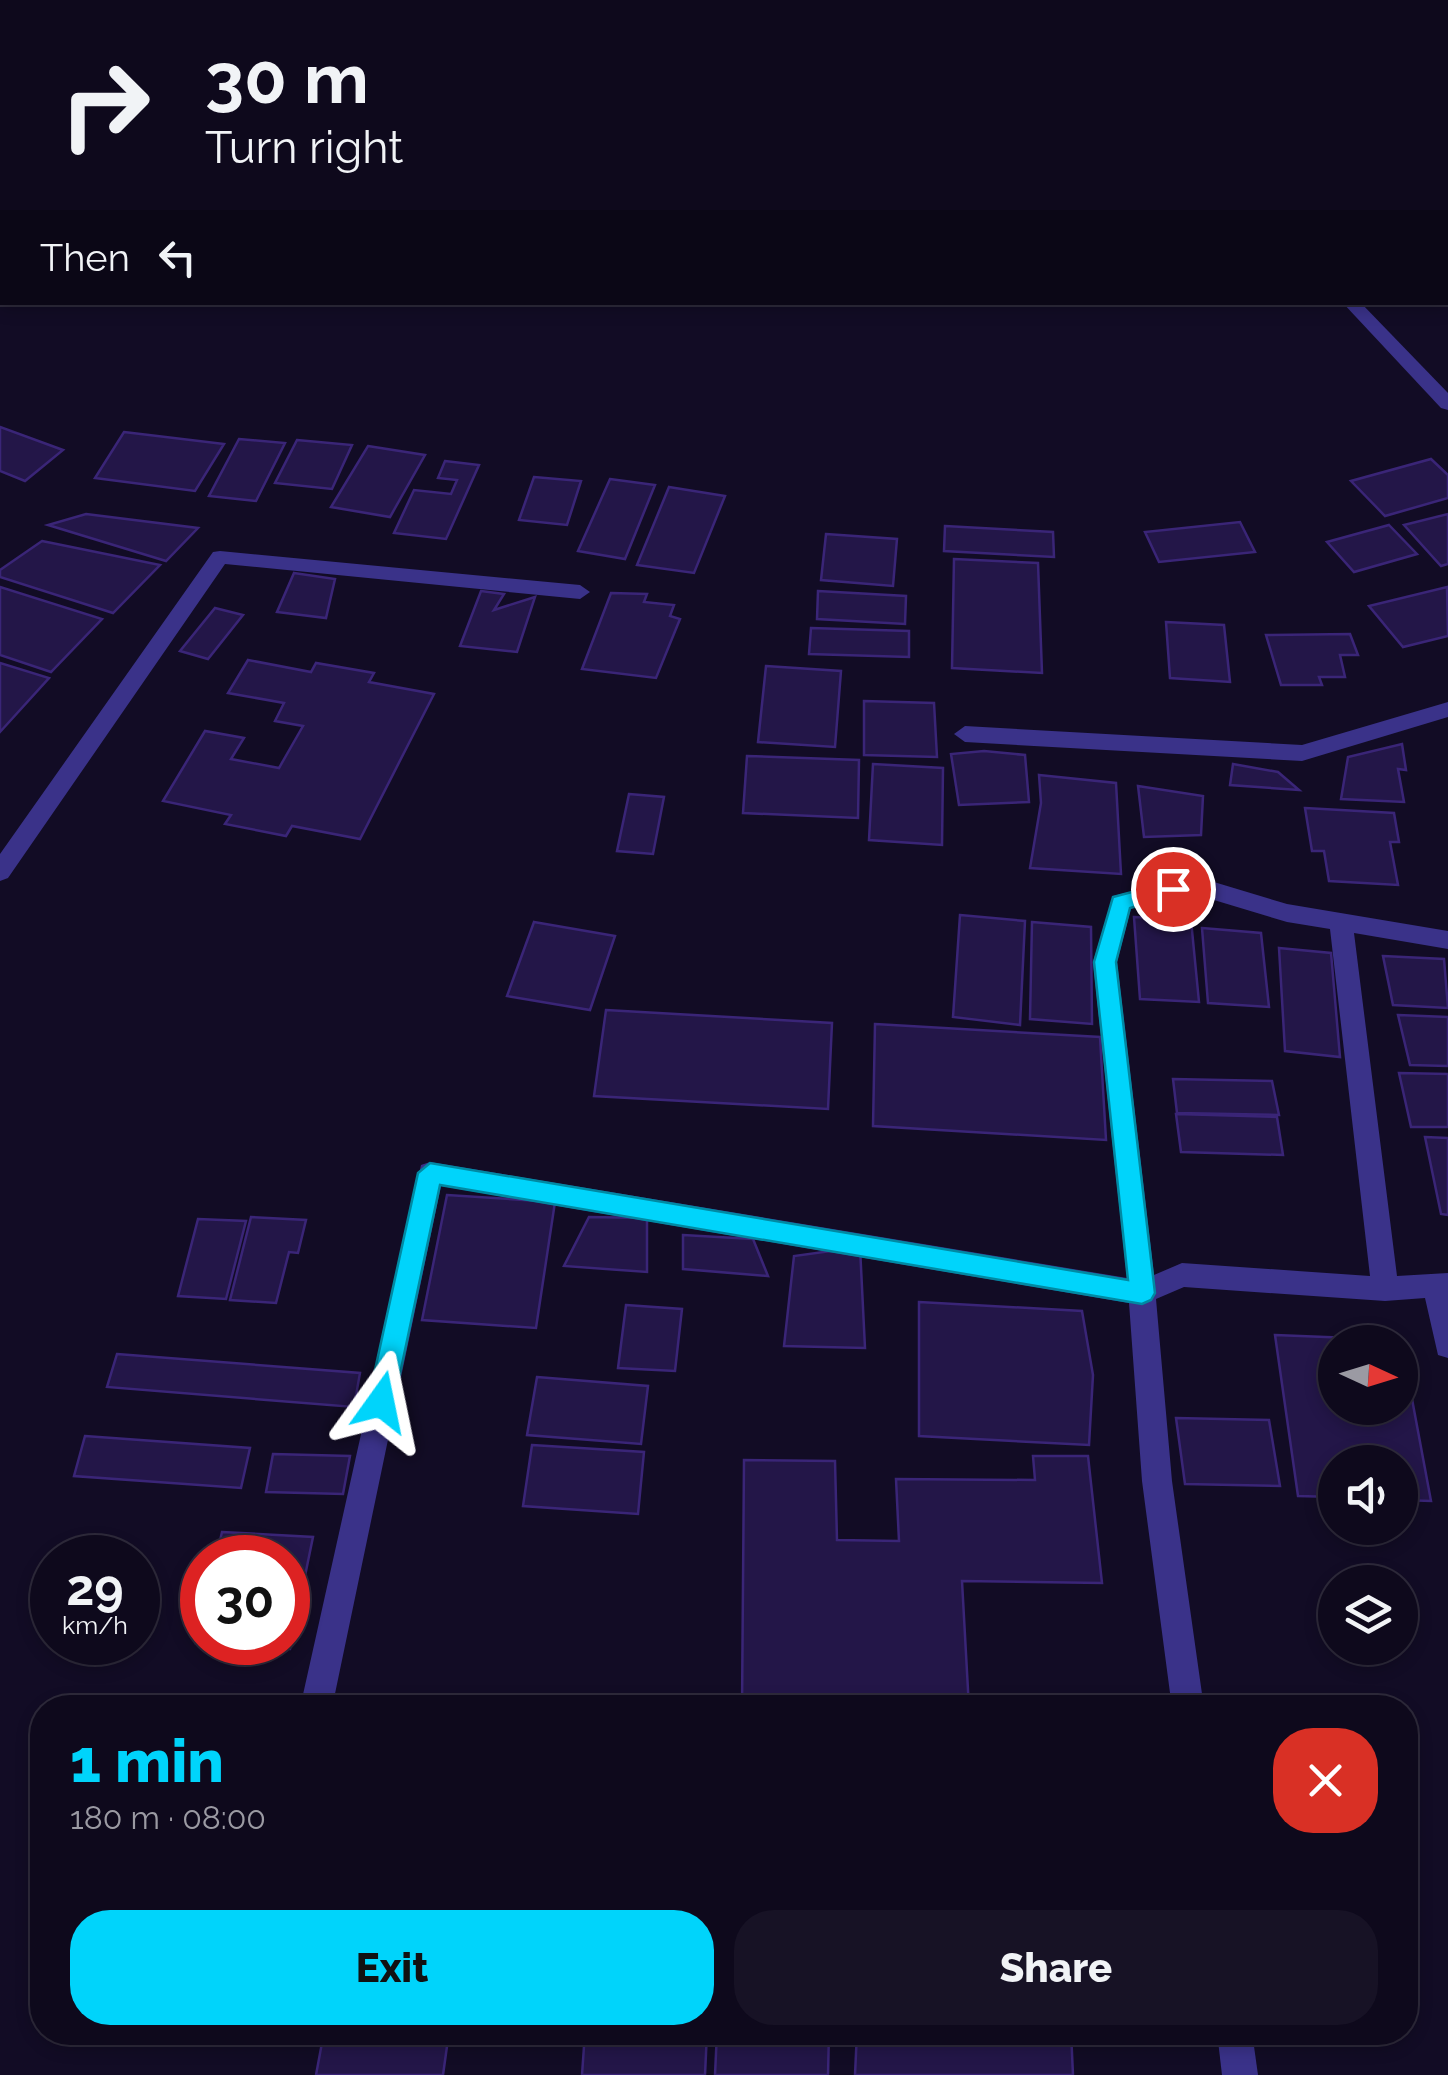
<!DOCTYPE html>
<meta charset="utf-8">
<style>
body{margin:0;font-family:Raleway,sans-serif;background:#171225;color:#f1f3f6;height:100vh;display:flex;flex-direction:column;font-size:38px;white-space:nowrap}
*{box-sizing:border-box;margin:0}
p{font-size:32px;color:#9b9aa3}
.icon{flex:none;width:55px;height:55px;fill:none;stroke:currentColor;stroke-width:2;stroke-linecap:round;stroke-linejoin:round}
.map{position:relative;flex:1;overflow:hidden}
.panel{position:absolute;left:30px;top:1695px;width:1388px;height:350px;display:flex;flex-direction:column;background:#0e091c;border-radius:40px;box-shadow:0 5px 15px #0003,0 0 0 2px #2e2a3b}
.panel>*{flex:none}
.hud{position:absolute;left:0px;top:0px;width:1450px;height:305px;box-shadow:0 5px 15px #0003,0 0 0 2px #2e2a3b;background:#0e091c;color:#f1f3f6;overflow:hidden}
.needle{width:65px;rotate:94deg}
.fabs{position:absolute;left:1318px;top:1325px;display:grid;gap:20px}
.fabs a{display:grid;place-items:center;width:100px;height:100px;border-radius:50%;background:#0e091c;box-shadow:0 5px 15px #0003,0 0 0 2px #2e2a3b;font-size:50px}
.speed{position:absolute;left:30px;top:1535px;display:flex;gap:20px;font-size:50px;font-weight:700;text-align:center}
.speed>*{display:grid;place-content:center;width:130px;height:130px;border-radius:50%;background:#0e091c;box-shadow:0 5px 15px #0003,0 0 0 2px #2e2a3b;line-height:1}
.speed small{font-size:25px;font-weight:400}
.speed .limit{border:15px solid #d22;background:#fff;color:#111}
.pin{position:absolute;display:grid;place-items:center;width:85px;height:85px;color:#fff;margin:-42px;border:5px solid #fff;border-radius:50%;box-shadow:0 2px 10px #0007}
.me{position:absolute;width:110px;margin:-55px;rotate:12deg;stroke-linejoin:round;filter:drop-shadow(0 0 8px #0008)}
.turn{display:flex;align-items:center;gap:35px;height:210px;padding:0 40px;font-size:45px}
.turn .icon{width:130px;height:130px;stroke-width:2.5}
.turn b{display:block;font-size:70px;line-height:85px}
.then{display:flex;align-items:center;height:95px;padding:0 40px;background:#0003;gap:20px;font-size:38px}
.round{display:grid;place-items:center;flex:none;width:105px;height:105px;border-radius:40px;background:#171225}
.head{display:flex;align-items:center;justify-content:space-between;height:170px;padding:0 40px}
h1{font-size:60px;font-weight:800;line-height:75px;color:#00d4fb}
.cta{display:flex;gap:20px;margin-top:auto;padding:20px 40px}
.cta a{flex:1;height:115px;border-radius:40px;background:#00d4fb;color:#111;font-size:40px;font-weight:800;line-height:115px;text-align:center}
.cta a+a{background:#171225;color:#f1f3f6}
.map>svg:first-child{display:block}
.building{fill:#231648;stroke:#3a2577;stroke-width:2.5;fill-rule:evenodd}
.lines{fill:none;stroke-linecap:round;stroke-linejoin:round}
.minor{fill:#3a3289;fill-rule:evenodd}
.route{fill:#00d4fb;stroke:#008aa3;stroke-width:2.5}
</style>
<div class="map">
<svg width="1448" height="2075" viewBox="0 0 1448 2075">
<rect width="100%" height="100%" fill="#120c25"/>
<g class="building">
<polygon points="760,0 853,0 756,2"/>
<polygon points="1063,0 1163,0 1168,2 1068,2"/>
<polygon points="0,427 63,450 25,481 0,471"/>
<polygon points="124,432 224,444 195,491 95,478"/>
<polygon points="239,439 285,443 256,501 209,496"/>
<polygon points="297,440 352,445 332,489 275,483"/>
<polygon points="368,446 425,455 390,517 331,507"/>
<polygon points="1431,459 1448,475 1448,498 1385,516 1351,481"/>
<polygon points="445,461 479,465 446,539 394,533 414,490 451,494 457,480 438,478"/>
<polygon points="534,477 581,481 567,525 519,520"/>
<polygon points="610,479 655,485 625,559 578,551"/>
<polygon points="669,487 725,496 694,573 637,565"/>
<polygon points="86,514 198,528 166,561 48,525"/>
<polygon points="1448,514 1448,564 1441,566 1404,525"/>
<polygon points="1240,522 1255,552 1159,562 1145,532"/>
<polygon points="1389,525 1417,554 1354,572 1327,542"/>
<polygon points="945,526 1053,532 1054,557 944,551"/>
<polygon points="826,534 897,539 893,586 821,580"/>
<polygon points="42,541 160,565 113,613 0,577 0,570"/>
<polygon points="954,559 1038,563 1042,673 952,668"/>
<polygon points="294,573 335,579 326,618 277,612"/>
<polygon points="0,587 102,619 51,672 0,655"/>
<polygon points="1447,587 1448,636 1403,647 1369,606"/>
<polygon points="481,591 504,594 494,610 535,597 517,652 460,646"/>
<polygon points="818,591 906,596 905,624 817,619"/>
<polygon points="611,593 647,594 644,602 674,605 670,616 680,619 656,678 582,669"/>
<polygon points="215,608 243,615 208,659 180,651"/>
<polygon points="1166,622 1224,625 1230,682 1170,678"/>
<polygon points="811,628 909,631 909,657 809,654"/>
<polygon points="1350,634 1358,655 1340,655 1345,677 1319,677 1322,685 1281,685 1266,635"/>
<polygon points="248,660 311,672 316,663 374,673 369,682 434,694 360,839 292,826 286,836 225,824 231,815 163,801 205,731 244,738 231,759 279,768 303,726 275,721 284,703 228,693"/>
<polygon points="0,663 49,678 0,732"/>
<polygon points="766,666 841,671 835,747 758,742"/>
<polygon points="864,701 934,703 937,757 864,755"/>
<polygon points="1402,744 1406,770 1398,769 1404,802 1341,799 1348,757"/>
<polygon points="984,751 1025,755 1029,802 959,805 951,754"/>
<polygon points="747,756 859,760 858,818 743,813"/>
<polygon points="873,764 943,768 942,845 869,840"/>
<polygon points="1233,764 1278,772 1299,790 1230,785"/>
<polygon points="1039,775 1116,783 1121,874 1030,868 1041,803"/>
<polygon points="1138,786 1203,796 1201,835 1144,837"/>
<polygon points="629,794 664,797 653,854 617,851"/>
<polygon points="1305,808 1394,813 1399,842 1390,842 1398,885 1329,881 1324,851 1312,851"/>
<polygon points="960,915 1025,921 1020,1025 953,1017"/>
<polygon points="1134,917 1191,920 1199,1002 1140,999"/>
<polygon points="534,922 615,936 590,1010 507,996"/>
<polygon points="1032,922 1091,927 1092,1024 1030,1019"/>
<polygon points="1202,928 1261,933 1269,1007 1208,1003"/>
<polygon points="1279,948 1331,953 1340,1057 1285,1051"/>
<polygon points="1383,956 1444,959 1448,1008 1393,1005"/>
<polygon points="606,1010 832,1023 828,1109 594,1096"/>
<polygon points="1398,1015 1448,1017 1448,1066 1410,1065"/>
<polygon points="875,1024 1100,1037 1106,1140 873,1126"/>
<polygon points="1399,1073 1448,1074 1448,1127 1411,1127"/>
<polygon points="1173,1079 1272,1081 1279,1115 1177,1113"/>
<polygon points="1176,1114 1277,1117 1283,1155 1181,1152"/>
<polygon points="1425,1137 1448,1138 1448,1215 1441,1214"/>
<polygon points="447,1195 555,1202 536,1328 422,1320"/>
<polygon points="251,1217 306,1220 298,1253 289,1252 276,1303 230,1300"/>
<polygon points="589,1217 647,1218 647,1272 564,1266"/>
<polygon points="198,1219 246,1221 226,1299 178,1296"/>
<polygon points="683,1235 753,1239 768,1276 683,1269"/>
<polygon points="860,1247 865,1348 784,1346 794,1256"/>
<polygon points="919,1302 1082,1311 1093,1375 1089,1445 919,1436"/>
<polygon points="626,1305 682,1309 675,1371 618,1368"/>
<path d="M1275 1335 1401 1340 1431 1501 1400 1500V1462H1335V1497L1298 1496ZM1335 1342H1400V1408H1335Z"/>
<polygon points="117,1354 360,1373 354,1407 107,1387"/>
<polygon points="537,1377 648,1386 641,1444 527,1435"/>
<polygon points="1176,1418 1269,1420 1280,1486 1185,1484"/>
<polygon points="85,1436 250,1448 241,1488 74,1476"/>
<polygon points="532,1445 644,1452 638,1514 523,1506"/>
<polygon points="273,1454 350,1456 343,1494 266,1492"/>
<polygon points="1033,1456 1088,1456 1102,1583 962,1581 969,1708 742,1708 744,1460 835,1461 837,1540 899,1541 896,1479 1035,1480"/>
<polygon points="222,1532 313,1537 290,1649 196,1643 202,1617 202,1642 288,1642 288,1558 216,1558"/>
<polygon points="324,2032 449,2032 443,2075 316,2075"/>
<polygon points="585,2032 707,2032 705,2075 582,2075"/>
<polygon points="717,2032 829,2032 828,2075 715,2075"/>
<polygon points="857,2032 1071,2032 1073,2075 855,2075"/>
</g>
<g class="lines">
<g class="minor">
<polygon points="984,0 1002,0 1003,2 985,2"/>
<polygon points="0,293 2,302 6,304 0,305"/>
<polygon points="1342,302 1360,302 1448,393 1448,410 1441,408"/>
<polygon points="220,551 580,585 590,592 580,599 225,564 8,878 0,881 0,854 213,552"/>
<polygon points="1448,702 1448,717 1302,761 965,742 954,734 965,726 1302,745"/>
<path d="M1194 876 1287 904 1448 931V949L1354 933 1397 1276 1448 1273V1358L1438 1355 1425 1298 1385 1301 1184 1287 1156 1299 1172 1481 1204 1708H1172L1142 1481 1129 1303 441 1186 332 1708H300L421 1165 430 1162 1127 1278 1093 962 1113 896ZM1194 894 1287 922 1330 929 1370 1276 1182 1263 1154 1275 1117 962 1131 908Z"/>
<polygon points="1217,2032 1252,2032 1258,2075 1222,2075"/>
</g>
</g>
<polygon class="route" points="1173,881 1184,889 1181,894 1130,908 1116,962 1155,1293 1151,1300 1142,1304 440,1185 394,1402 390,1411 372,1411 368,1402 418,1173 430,1163 1128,1280 1094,962 1113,897"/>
</svg>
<div class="fabs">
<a><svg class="needle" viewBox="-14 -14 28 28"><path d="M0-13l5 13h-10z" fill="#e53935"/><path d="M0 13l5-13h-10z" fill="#9b9aa3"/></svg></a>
<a><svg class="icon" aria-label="sound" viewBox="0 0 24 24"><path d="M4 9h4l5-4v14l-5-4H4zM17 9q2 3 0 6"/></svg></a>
<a><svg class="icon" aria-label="layers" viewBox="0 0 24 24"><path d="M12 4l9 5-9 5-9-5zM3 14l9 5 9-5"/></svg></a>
</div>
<div class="speed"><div>29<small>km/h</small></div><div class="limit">30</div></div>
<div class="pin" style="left:1173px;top:889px;background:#d93025"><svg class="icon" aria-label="arrive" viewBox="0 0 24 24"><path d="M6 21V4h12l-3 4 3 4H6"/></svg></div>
<svg class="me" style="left:381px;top:1402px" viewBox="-20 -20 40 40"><path d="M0-17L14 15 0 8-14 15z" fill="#00d4fb" stroke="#fff" stroke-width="4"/></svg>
<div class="hud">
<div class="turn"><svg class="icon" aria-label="right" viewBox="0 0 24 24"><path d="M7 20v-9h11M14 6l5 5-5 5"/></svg><div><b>30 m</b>Turn right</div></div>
<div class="then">Then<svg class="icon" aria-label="left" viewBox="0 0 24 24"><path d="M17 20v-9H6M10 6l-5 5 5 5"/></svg></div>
</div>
<section class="panel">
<div class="head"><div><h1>1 min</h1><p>180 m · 08:00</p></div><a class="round" style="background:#d93025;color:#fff"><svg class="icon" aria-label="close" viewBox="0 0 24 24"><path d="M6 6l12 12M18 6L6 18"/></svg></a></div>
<div class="cta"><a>Exit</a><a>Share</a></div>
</section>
</div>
